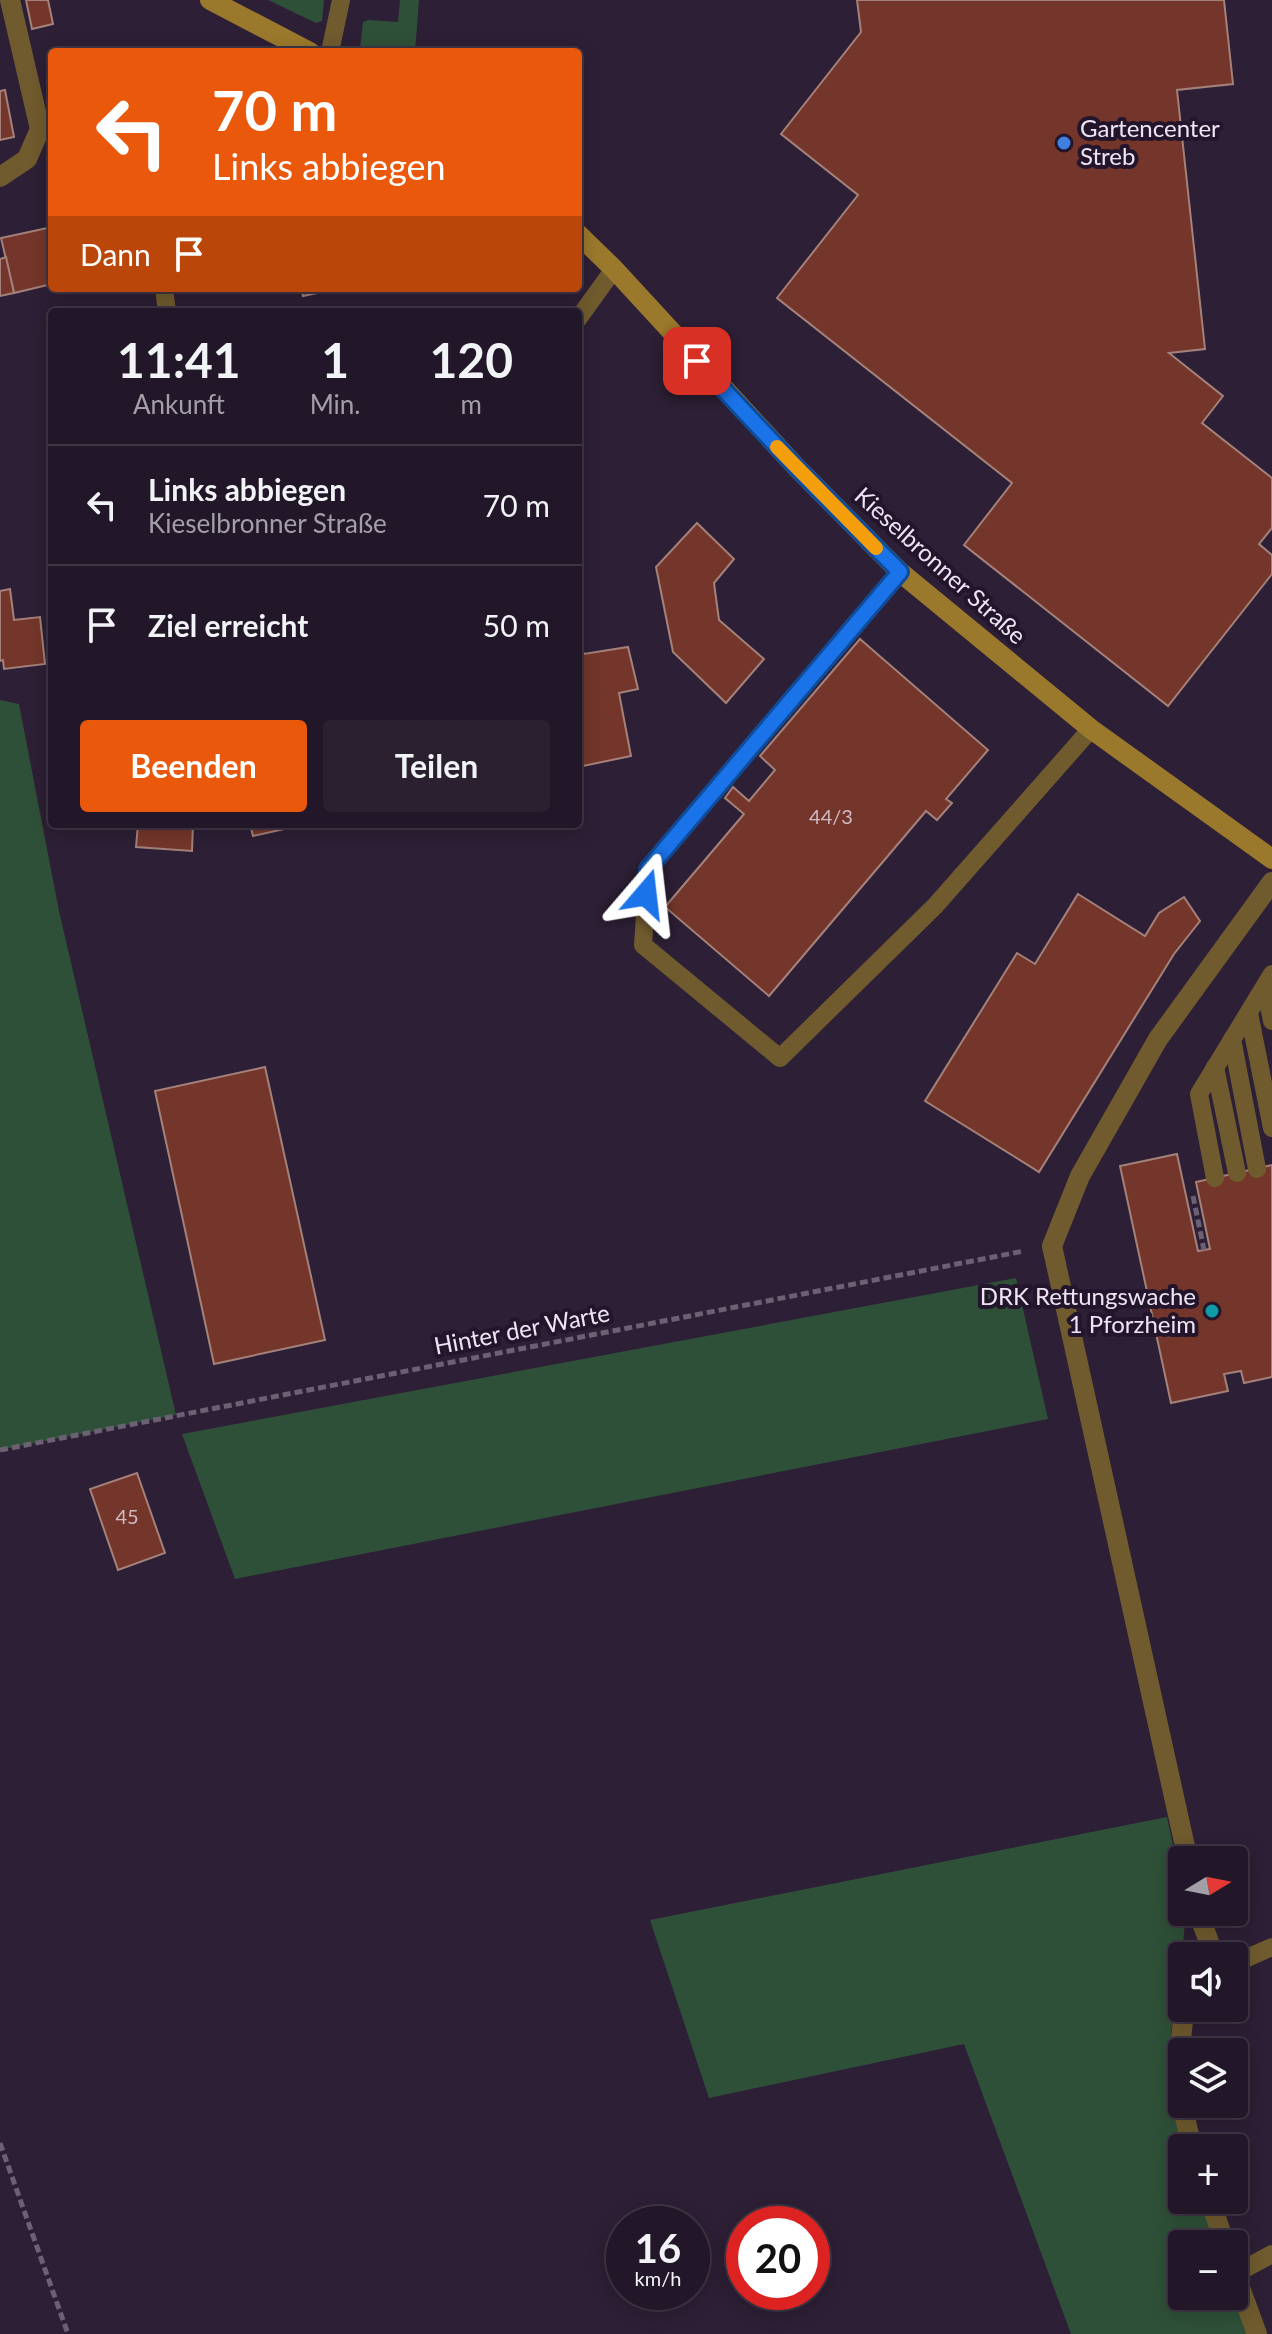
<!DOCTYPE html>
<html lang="de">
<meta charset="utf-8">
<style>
body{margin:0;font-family:Lato,sans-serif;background:#2a2030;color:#f1f3f6;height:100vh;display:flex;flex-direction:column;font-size:30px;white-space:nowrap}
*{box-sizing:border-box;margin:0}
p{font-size:26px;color:#a29fa8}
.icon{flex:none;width:44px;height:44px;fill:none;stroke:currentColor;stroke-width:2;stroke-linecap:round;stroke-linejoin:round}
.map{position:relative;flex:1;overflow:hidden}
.sheet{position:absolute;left:48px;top:308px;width:534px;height:520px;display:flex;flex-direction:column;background:#221728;border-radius:8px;box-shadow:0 4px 20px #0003,0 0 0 2px #3f3645}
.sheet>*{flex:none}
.hud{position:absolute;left:48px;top:48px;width:534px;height:244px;border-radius:8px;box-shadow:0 4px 20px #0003,0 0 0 2px #3f3645;background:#ea580c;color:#fff;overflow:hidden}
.needle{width:52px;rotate:80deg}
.tools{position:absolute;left:1168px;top:1846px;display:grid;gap:16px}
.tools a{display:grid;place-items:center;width:80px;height:80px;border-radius:8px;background:#221728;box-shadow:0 4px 20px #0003,0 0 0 2px #3f3645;font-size:40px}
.speed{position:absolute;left:606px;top:2206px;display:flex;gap:16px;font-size:40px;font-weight:700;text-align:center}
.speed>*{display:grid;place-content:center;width:104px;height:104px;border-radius:50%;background:#221728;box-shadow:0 4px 20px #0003,0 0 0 2px #3f3645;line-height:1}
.speed small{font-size:20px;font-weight:400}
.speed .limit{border:12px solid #d22;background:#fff;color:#111}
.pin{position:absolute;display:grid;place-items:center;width:68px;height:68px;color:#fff;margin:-34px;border-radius:16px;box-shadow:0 4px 12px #0006}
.me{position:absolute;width:88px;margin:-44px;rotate:17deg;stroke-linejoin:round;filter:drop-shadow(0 0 6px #0008)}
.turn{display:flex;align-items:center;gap:28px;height:168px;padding:0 32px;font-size:36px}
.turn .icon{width:104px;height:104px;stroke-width:2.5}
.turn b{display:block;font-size:56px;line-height:68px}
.then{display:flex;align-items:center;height:76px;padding:0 32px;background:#0003;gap:16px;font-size:30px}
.eta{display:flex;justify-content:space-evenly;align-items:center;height:136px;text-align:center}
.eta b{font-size:48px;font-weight:700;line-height:56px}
.action{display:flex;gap:16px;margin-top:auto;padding:16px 32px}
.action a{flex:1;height:92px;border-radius:8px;background:#ea580c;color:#fff;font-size:32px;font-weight:700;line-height:92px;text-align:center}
.action a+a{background:#2a2030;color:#f1f3f6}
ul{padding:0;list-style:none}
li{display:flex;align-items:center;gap:24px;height:120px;padding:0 32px;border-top:2px solid #3f3645}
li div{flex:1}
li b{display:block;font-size:30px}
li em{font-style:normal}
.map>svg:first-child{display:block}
.green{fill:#2f5038}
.building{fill:#74362a;stroke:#a4817a;stroke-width:2}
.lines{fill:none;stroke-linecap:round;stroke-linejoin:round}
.path{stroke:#6c6073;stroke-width:5;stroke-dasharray:8 4;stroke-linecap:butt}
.lane{stroke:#705b2f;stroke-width:18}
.street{stroke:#705b2f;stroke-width:20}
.secondary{stroke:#9b792c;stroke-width:20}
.route-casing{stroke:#114b97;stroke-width:20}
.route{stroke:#1a73e8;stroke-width:14}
.slow{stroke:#f59e0b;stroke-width:14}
.shop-dot{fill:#3f7fe0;stroke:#23152b;stroke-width:3}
.culture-dot{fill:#0f9aa8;stroke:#23152b;stroke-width:3}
.labels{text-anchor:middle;stroke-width:8;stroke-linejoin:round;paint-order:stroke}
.number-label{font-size:20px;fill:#d0b9c1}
.poi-label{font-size:24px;fill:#eee5f3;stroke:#23152b;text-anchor:start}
.street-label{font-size:24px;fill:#eee5f3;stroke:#23152b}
</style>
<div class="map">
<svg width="1272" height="2334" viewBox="0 0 1272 2334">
<rect width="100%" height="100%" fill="#2d1f35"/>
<g class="green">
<polygon points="268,0 324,0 322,21 316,23"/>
<polygon points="400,0 419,0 415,52 368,52 360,48 363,22 368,20 398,22"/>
<polygon points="0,700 19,704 59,911 176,1415 0,1450"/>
<polygon points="1016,1278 1048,1419 235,1579 182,1434"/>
<polygon points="1167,1817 1182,1888 1182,1912 1186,1912 1180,1975 1171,2033 1169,2083 1182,2148 1182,2200 1203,2200 1218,2244 1182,2244 1182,2296 1234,2296 1250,2334 1071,2334 964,2044 709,2098 650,1920"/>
</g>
<g class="building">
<polygon points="26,0 48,0 53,24 32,29"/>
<polygon points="857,0 1224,0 1233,84 1177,90 1205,349 1169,353 1223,396 1202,423 1272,478 1272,528 1259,544 1272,555 1272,574 1168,706 964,545 1012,483 777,298 858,195 781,134 861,32"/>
<polygon points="5,90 14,137 0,140 0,91"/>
<polygon points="52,227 52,284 14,293 1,238"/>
<polygon points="6,257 14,293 0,296 0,259"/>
<polygon points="301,288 336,288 336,289 303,296"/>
<polygon points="697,523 734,559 714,583 719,620 764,659 726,703 673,652 656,567"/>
<polygon points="10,589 14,620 40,617 45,664 4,669 3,660 0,661 0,591"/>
<polygon points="860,639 988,750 946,799 952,803 937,820 926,811 769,996 665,907 744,814 725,798 733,787 749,801 775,770 760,756"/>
<polygon points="578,640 584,654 628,647 638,689 619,693 631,756 578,767"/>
<polygon points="138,824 193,824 192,851 136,847"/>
<polygon points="250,824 307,824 253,836"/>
<polygon points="1078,894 1145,936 1159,913 1184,897 1200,921 1174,954 1039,1172 925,1101 1017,953 1035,964"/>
<polygon points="265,1067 325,1340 214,1364 155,1091"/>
<polygon points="1177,1154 1198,1251 1210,1249 1196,1182 1272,1165 1272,1377 1244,1383 1241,1371 1224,1374 1228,1391 1171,1403 1120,1166"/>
<polygon points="137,1473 165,1553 118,1570 90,1489"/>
</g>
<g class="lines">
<g class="path">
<polyline points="1193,1196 1204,1250"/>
<polyline points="0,1450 1024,1251"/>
<polyline points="0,2143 68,2334"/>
</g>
<g class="lane">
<polyline points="330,52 341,0"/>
<polyline points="164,288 167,312"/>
<polyline points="578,319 614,269"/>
<polyline points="900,572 648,869 643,945 780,1058 935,906 1091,729"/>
<polyline points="1265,986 1272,1021"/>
<polyline points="1249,1013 1272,1128"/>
<polyline points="1232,1039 1257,1169"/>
<polyline points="1215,1067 1237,1173"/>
<polyline points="1215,1178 1199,1094 1272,974"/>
<polyline points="1234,1958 1247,1958 1272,1947"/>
<polyline points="1235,2274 1272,2254"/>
</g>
<g class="street">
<polyline points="0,177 27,159 40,129 10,0"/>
<polyline points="1188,1860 1052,1246 1080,1176 1158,1039 1272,882"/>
<polyline points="1198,1912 1212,1950 1209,1956"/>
<path d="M1182 2102C1177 2070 1180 2040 1185 2008"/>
<polyline points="1182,2104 1192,2148"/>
<polyline points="1210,2200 1225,2244"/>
<polyline points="1234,2271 1257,2334"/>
</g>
<g class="secondary">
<polyline points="210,0 310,52"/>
<polyline points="578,234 614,269 798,469 900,572 1091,729 1272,859"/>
</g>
</g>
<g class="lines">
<defs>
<polyline id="route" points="646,894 648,869 900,572 798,469 697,361"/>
</defs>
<use href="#route" class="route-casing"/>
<use href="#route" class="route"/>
<polyline class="slow" points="777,447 876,548"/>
</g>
<circle class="shop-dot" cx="1064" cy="143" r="8"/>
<circle class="culture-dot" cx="1212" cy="1311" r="8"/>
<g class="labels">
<g class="number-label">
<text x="831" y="824">44/3</text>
<text x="127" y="1524">45</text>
</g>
<g class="poi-label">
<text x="1080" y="137">Gartencenter<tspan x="1080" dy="28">Streb</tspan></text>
<text x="1196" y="1305" text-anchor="end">DRK Rettungswache<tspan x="1196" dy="28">1 Pforzheim</tspan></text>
</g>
<g class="street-label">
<text transform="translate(940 566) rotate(42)" y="8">Kieselbronner Straße</text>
<text transform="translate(522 1330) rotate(-11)" y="8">Hinter der Warte</text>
</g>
</g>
</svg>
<div class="tools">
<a><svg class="needle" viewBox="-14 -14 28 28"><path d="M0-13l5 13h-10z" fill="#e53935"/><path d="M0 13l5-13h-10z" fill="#a29fa8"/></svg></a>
<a><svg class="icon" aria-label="sound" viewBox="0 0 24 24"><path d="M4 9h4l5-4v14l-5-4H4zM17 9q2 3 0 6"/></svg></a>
<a><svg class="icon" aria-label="layers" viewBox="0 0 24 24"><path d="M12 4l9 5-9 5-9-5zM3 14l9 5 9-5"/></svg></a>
<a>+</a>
<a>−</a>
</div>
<div class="speed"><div>16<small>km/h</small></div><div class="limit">20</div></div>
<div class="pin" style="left:697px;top:361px;background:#d93025"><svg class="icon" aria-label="arrive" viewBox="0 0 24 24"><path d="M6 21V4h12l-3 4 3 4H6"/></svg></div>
<svg class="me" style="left:646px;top:894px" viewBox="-20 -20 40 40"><path d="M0-17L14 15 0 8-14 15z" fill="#1a73e8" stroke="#fff" stroke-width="4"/></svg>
<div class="hud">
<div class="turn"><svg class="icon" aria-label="left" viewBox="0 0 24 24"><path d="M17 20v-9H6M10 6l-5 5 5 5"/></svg><div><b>70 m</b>Links abbiegen</div></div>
<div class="then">Dann<svg class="icon" aria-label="arrive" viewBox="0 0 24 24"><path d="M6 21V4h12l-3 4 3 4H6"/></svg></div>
</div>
<section class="sheet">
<div class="eta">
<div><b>11:41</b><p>Ankunft</p></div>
<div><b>1</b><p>Min.</p></div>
<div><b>120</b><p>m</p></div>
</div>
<ul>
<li><svg class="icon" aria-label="left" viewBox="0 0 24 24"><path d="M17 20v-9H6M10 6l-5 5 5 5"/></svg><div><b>Links abbiegen</b><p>Kieselbronner Straße</p></div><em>70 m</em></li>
<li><svg class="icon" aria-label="arrive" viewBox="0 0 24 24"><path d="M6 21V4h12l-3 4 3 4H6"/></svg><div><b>Ziel erreicht</b></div><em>50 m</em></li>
</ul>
<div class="action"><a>Beenden</a><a>Teilen</a></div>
</section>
</div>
